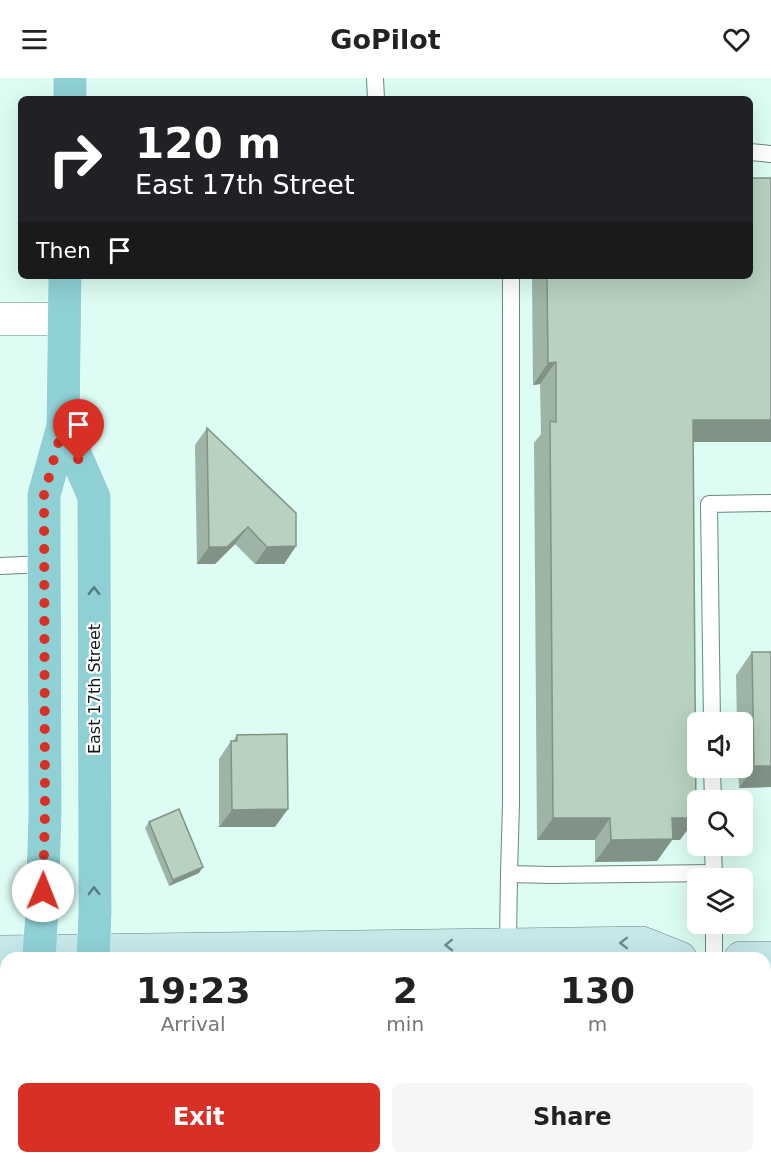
<!DOCTYPE html>
<style>
body{margin:0;font-family:"DejaVu Sans",sans-serif;background:#f6f6f6;color:#222;height:100vh;display:flex;flex-direction:column;font-size:22px;white-space:nowrap}
*{box-sizing:border-box;margin:0}
p{font-size:20px;color:#767676}
.icon{flex:none;width:33px;height:33px;fill:none;stroke:currentColor;stroke-width:2;stroke-linecap:round;stroke-linejoin:round}
.map{position:relative;flex:1;overflow:hidden}
.panel{position:absolute;left:0px;top:874px;width:771px;height:212px;display:flex;flex-direction:column;background:#fff;border-radius:18px 18px 0 0;box-shadow:0 6px 24px #0002}
.panel>*{flex:none}
.top-card{position:absolute;left:18px;top:18px;width:735px;height:183px;border-radius:9px;box-shadow:0 6px 24px #0002;background:#202124;color:#fff;overflow:hidden}
.tools{position:absolute;left:687px;top:634px;display:grid;gap:12px}
.tools a{display:grid;place-items:center;width:66px;height:66px;border-radius:9px;background:#fff;box-shadow:0 6px 24px #0002;font-size:30px}
.pin{position:absolute;display:grid;place-items:center;width:51px;height:51px;color:#fff;margin:-62px -26px;border-radius:50% 50% 50% 0;rotate:-45deg;box-shadow:0 0 6px #0007}
.pin .icon{rotate:45deg}
.me{position:absolute;width:66px;margin:-33px;rotate:1deg;stroke-linejoin:round;filter:drop-shadow(0 0 4px #0008)}
.turn{display:flex;align-items:center;gap:21px;height:126px;padding:0 18px;font-size:27px}
.turn .icon{width:78px;height:78px;stroke-width:2.5}
.turn b{display:block;font-size:42px;line-height:51px}
.then{display:flex;align-items:center;height:57px;padding:0 18px;background:#0003;gap:12px;font-size:22px}
.eta{display:flex;justify-content:space-evenly;align-items:center;height:102px;text-align:center}
.eta b{font-size:36px;font-weight:700;line-height:42px}
.button{display:flex;gap:12px;margin-top:auto;padding:12px 18px}
.button a{flex:1;height:69px;border-radius:9px;background:#d93025;color:#fff;font-size:24px;font-weight:700;line-height:69px;text-align:center}
.button a+a{background:#f6f6f6;color:#222}
header{display:flex;justify-content:space-between;align-items:center;height:78px;padding:0 18px;background:#fff;font-size:27px;font-weight:700}
.map>svg:first-child{display:block}
.lines{fill:none;stroke-linecap:round;stroke-linejoin:round}
.canal{stroke:#6cacc1;stroke-width:28}
.lane-casing{stroke:#6b8881;stroke-width:18}
.street-casing{stroke:#6b8881;stroke-width:33}
.secondary-casing{stroke:#6b8881;stroke-width:34}
.primary-casing{stroke:#fff;stroke-width:34}
.lane{stroke:#fff;stroke-width:16}
.street{stroke:#fff;stroke-width:32}
.secondary{stroke:#c6e8e9;stroke-width:33}
.primary{stroke:#8ed0d4;stroke-width:33}
.wall{fill:#9eb4a6}
.shaded-wall{fill:#819287}
.building{fill:#b8d1c1;stroke:#819287;stroke-width:1.5}
.oneway{stroke:#547d7e}
.oneway2{stroke:#728a8a}
.route{stroke:#d93025;stroke-width:10;stroke-dasharray:0 18}
.labels{text-anchor:middle;stroke-width:4.5;stroke-linejoin:round;paint-order:stroke}
.street-label{font-size:16px;fill:#0c1815;stroke:#fff}
</style>
<header><svg class="icon" aria-label="menu" viewBox="0 0 24 24"><path d="M4 6h16M4 12h16M4 18h16"/></svg>GoPilot<svg class="icon" aria-label="heart" viewBox="0 0 24 24"><path d="M12 20l-8-8c-3-5 5-10 8-4 3-6 11-1 8 4z"/></svg></header>
<div class="map">
<svg width="771" height="1085" viewBox="0 0 771 1085">
<rect width="100%" height="100%" fill="#dcfcf4"/>
<g class="lines">
<polyline class="canal" points="765,967 771,966"/>
<defs>
<g id="lane">
<polyline points="375,0 376,21"/>
<polyline points="750,74 771,76"/>
<polyline points="0,488 45,486"/>
<polyline points="712,645 709,426 771,425"/>
<polyline points="712,690 713,723"/>
<polyline points="713,768 714,801"/>
<polyline points="509,796 550,797 714,795"/>
<polyline points="714,846 714,880"/>
<polyline points="508,866 509,796 511,726 511,198"/>
<polyline points="265,1080 266,1085"/>
<polyline points="656,1080 657,1085"/>
</g>
<g id="street">
<polyline points="0,241 63,241"/>
<polyline points="453,1080 453,1085"/>
</g>
<g id="secondary">
<polyline points="0,874 642,865 680,880"/>
<polyline points="741,880 771,880"/>
<polyline points="0,921 6,921"/>
</g>
<g id="primary">
<polyline points="70,21 70,0"/>
<polyline points="63,348 94,419 95,835 93,880"/>
<polyline points="39,880 42,833 45,735 44,417 63,348 65,198"/>
<polyline points="28,1085 29,1080"/>
<polyline points="67,1085 67,1080"/>
</g>
</defs>
<use href="#lane" class="lane-casing"/>
<use href="#street" class="street-casing"/>
<use href="#secondary" class="secondary-casing"/>
<use href="#primary" class="primary-casing"/>
<use href="#lane" class="lane"/>
<use href="#street" class="street"/>
<use href="#secondary" class="secondary"/>
<use href="#primary" class="primary"/>
</g>
<g class="wall">
<polygon points="771,100 771,364 693,364 680,762 672,762 657,783 595,784 595,762 537,762 534,365 541,356 540,306 533,307 532,198 750,198"/>
<polygon points="207,350 296,468 284,486 255,486 235,466 215,486 197,486 195,367"/>
<polygon points="752,574 771,709 739,710 738,690 742,690 742,645 737,645 736,597"/>
<polygon points="237,657 275,749 219,749 219,681 231,663 233,663"/>
<polygon points="149,744 199,795 169,808 145,750"/>
<polygon points="124,1080 182,1080 179,1085 124,1085"/>
<polygon points="281,1080 367,1080 363,1085 281,1085"/>
<rect x="549" y="1080" width="64" height="5"/>
<polygon points="686,1080 739,1080 740,1085 686,1085"/>
</g>
<g class="shaded-wall">
<polygon points="556,284 540,306 533,307 548,285"/>
<polygon points="693,342 771,342 771,364 677,364"/>
<polygon points="248,449 235,466 215,486 197,486 209,469"/>
<polygon points="296,468 284,486 255,486 267,469"/>
<polygon points="754,688 771,688 771,709 739,710"/>
<polygon points="288,731 275,749 219,749 232,732"/>
<polygon points="553,740 610,740 595,762 537,762"/>
<polygon points="672,740 696,740 680,762 672,762 657,783 595,784 611,762"/>
<polygon points="203,789 199,795 169,808 173,802"/>
<rect x="765" y="1051" width="6" height="15"/>
<polygon points="131,1080 182,1080 179,1085 127,1085"/>
<polygon points="286,1080 367,1080 363,1085 282,1085"/>
</g>
<g class="building">
<polygon points="750,100 771,100 771,342 693,342 696,740 672,740 673,761 611,762 610,740 553,740 550,343 556,344 556,284 548,285 547,198 750,198"/>
<polygon points="207,350 296,435 296,468 267,469 248,449 227,469 209,469"/>
<polygon points="752,574 771,574 771,688 754,688"/>
<polygon points="287,656 288,731 232,732 231,663 237,663 237,657"/>
<polygon points="179,731 203,789 173,802 149,744"/>
<rect x="765" y="997" width="6" height="54"/>
<rect x="561" y="1080" width="52" height="5"/>
<polygon points="697,1080 739,1080 740,1085 697,1085"/>
</g>
<defs><path id="oneway-chevron" d="M-2-3.5L2.5 0L-2 3.5" fill="none" stroke-width="1.6" stroke-linecap="round" stroke-linejoin="round" transform="scale(1.5)"/></defs>
<g class="oneway">
<use href="#oneway-chevron" transform="translate(94 513) rotate(-90)"/>
<use href="#oneway-chevron" transform="translate(94 813) rotate(-91)"/>
</g>
<g class="oneway2">
<use href="#oneway-chevron" transform="translate(624 865) rotate(180)"/>
<use href="#oneway-chevron" transform="translate(449 867) rotate(179)"/>
</g>
<g class="lines">
<polyline class="route" points="43,813 45,735 44,417 63,348 79,383"/>
</g>
<g class="labels">
<g class="street-label">
<text transform="translate(94 611) rotate(-90)" y="6">East 17th Street</text>
</g>
</g>
</svg>
<div class="tools">
<a><svg class="icon" aria-label="sound" viewBox="0 0 24 24"><path d="M4 9h4l5-4v14l-5-4H4zM17 9q2 3 0 6"/></svg></a>
<a><svg class="icon" aria-label="search" viewBox="0 0 24 24"><circle cx="10" cy="10" r="6"/><path d="M15 15l6 6"/></svg></a>
<a><svg class="icon" aria-label="layers" viewBox="0 0 24 24"><path d="M12 4l9 5-9 5-9-5zM3 14l9 5 9-5"/></svg></a>
</div>
<div class="pin" style="left:79px;top:383px;background:#d93025"><svg class="icon" aria-label="arrive" viewBox="0 0 24 24"><path d="M6 21V4h12l-3 4 3 4H6"/></svg></div>
<svg class="me" style="left:43px;top:813px" viewBox="-20 -20 40 40"><circle r="19" fill="#fff"/><path d="M0-13L10 11 0 6-10 11z" fill="#d93025"/></svg>
<div class="top-card">
<div class="turn"><svg class="icon" aria-label="right" viewBox="0 0 24 24"><path d="M7 20v-9h11M14 6l5 5-5 5"/></svg><div><b>120 m</b>East 17th Street</div></div>
<div class="then">Then<svg class="icon" aria-label="arrive" viewBox="0 0 24 24"><path d="M6 21V4h12l-3 4 3 4H6"/></svg></div>
</div>
<section class="panel">
<div class="eta">
<div><b>19:23</b><p>Arrival</p></div>
<div><b>2</b><p>min</p></div>
<div><b>130</b><p>m</p></div>
</div>
<div class="button"><a>Exit</a><a>Share</a></div>
</section>
</div>
